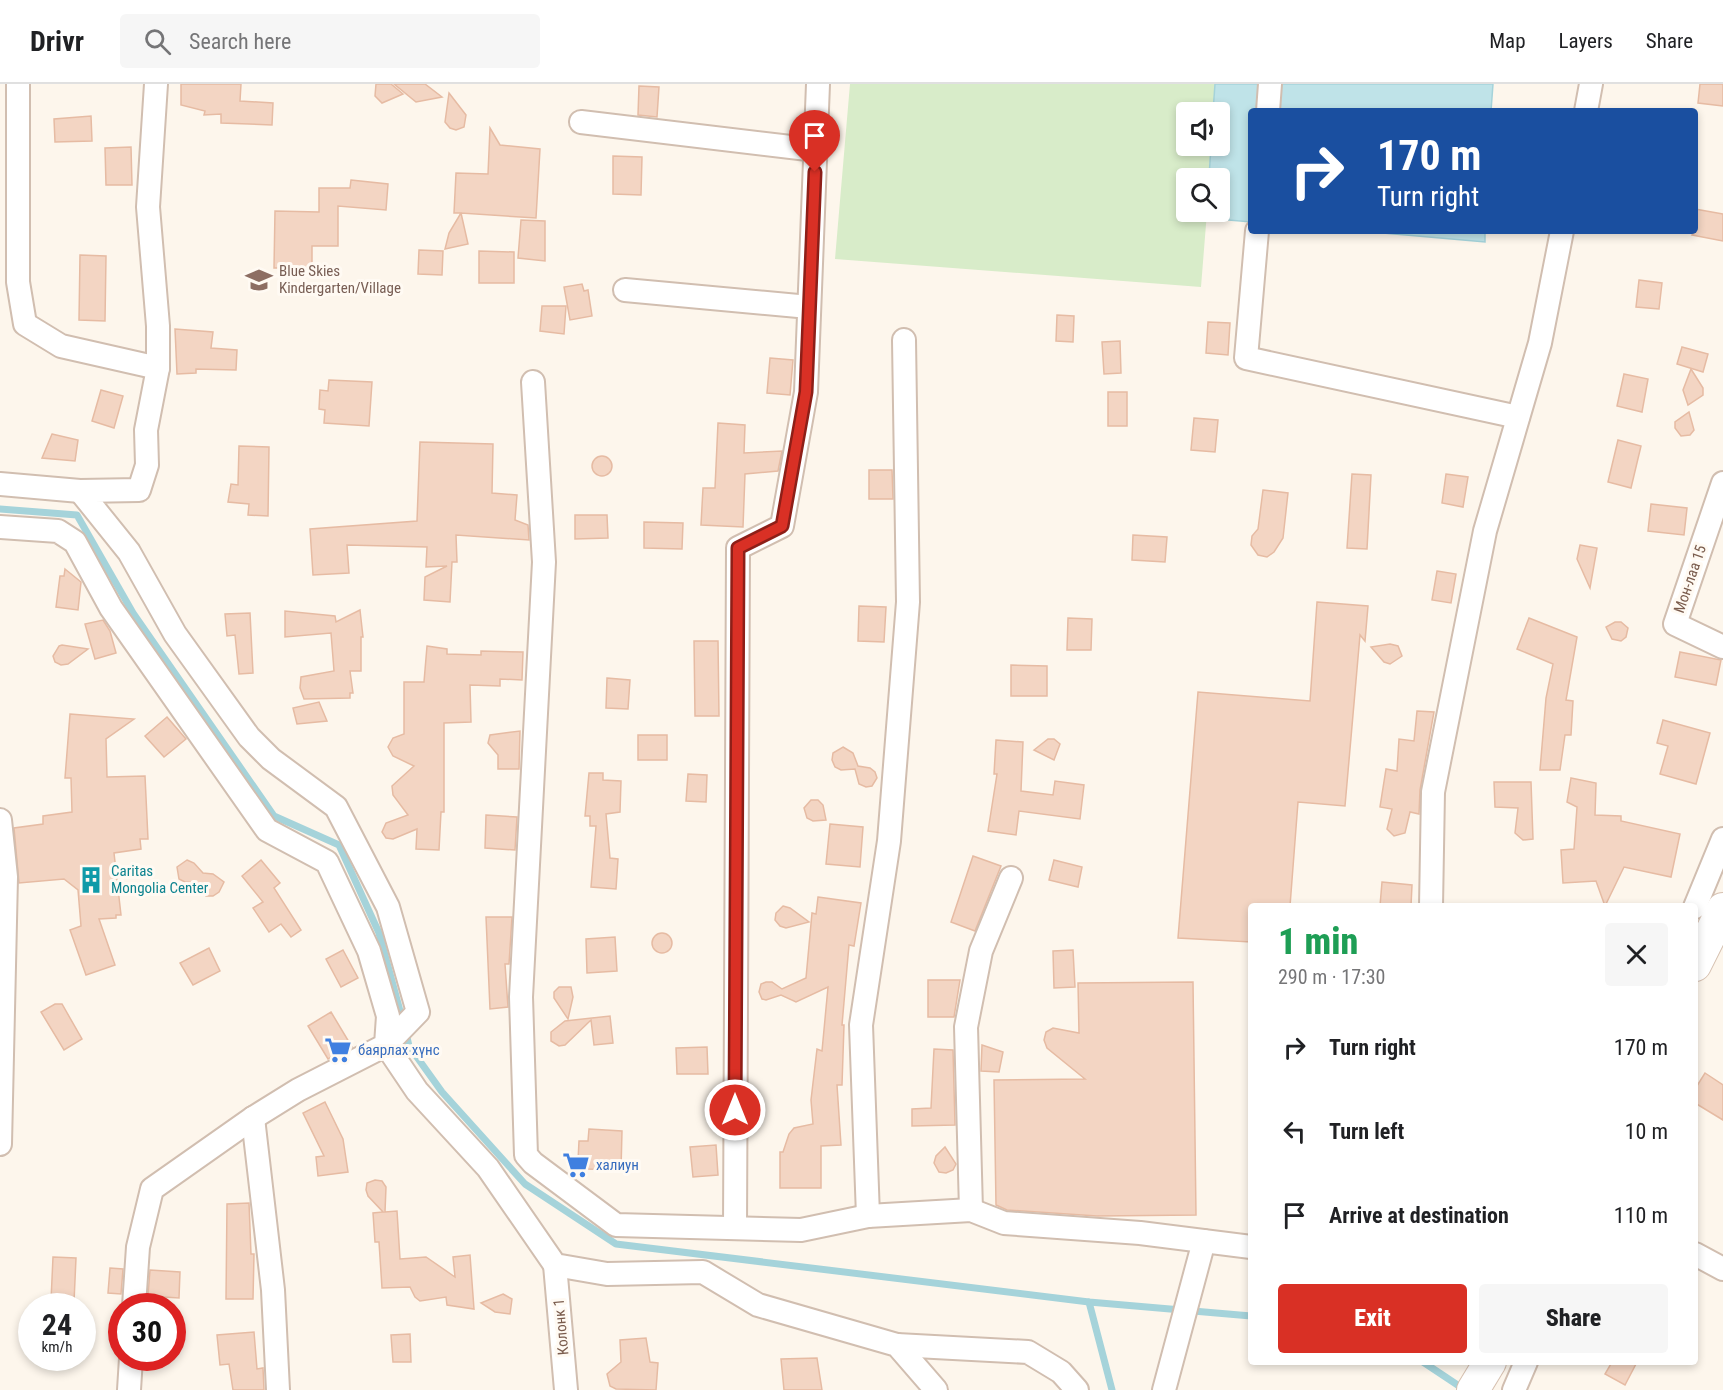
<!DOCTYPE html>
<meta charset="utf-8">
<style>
body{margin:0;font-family:"Roboto Condensed",sans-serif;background:#f6f6f6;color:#202124;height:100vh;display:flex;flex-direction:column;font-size:22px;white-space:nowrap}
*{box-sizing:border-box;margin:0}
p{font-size:20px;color:#757577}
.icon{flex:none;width:33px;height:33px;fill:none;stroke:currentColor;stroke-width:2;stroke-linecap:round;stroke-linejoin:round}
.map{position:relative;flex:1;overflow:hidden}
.sheet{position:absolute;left:1248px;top:819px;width:450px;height:462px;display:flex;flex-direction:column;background:#fff;border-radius:6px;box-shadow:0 3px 9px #0003}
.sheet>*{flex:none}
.top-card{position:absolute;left:1248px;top:24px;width:450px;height:126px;border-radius:6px;box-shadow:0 3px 9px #0003;background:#1a4fa0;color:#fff;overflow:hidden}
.fabs{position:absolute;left:1176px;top:18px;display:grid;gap:12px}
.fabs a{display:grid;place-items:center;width:54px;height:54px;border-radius:6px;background:#fff;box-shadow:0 3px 9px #0003;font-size:30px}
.speed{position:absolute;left:18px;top:1209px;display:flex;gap:12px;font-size:30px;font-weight:700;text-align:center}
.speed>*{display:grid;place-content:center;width:78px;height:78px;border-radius:50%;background:#fff;box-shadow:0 3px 9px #0003;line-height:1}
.speed small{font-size:15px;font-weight:400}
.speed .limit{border:9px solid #d22;background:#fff;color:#111}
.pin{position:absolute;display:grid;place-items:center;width:51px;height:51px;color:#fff;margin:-62px -26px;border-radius:50% 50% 50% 0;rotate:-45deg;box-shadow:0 0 6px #0007}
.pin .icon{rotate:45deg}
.me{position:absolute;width:66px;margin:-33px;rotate:0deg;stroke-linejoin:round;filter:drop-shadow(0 0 4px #0008)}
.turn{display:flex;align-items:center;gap:21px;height:126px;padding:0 30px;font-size:27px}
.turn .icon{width:78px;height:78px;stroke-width:2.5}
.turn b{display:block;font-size:42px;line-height:51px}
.round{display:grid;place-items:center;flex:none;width:63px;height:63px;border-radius:6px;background:#f6f6f6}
.headline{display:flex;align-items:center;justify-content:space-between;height:102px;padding:0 30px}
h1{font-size:36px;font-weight:800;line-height:45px;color:#1e9e55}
.button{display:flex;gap:12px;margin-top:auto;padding:12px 30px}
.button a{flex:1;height:69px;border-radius:6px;background:#d93025;color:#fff;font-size:24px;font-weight:800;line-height:69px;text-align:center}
.button a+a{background:#f6f6f6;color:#202124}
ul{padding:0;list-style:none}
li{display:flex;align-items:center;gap:18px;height:84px;padding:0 30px}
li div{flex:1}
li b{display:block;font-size:22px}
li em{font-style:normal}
header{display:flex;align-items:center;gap:36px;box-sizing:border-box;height:84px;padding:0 30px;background:#fff;border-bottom:2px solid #e0e0e0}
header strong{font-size:28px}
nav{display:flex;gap:33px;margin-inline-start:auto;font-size:21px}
.search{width:420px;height:54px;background:#f6f6f6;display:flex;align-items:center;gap:15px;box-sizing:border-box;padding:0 21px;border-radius:6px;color:#757577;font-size:22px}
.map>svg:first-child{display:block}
.green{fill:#d8ecc9}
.water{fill:#bfe3e8;stroke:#a5d3da;stroke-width:1.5}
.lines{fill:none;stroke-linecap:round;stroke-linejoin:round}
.stream{stroke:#a5d3da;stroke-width:7}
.building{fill:#f3d5c3;stroke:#e6bba3;stroke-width:1.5}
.street-casing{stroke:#d1beb0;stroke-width:26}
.secondary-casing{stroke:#d6c0b0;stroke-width:34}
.street{stroke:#fff;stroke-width:22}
.secondary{stroke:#fff;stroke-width:32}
.route-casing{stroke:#8d1f18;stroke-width:15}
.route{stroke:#d93025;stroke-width:10}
.labels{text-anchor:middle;stroke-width:6;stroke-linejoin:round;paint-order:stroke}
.education-label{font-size:15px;fill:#785e54;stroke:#fffaf3;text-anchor:start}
.street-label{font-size:15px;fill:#7a5c4d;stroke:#fffaf3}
.culture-label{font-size:15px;fill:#0d838f;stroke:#fffaf3;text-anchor:start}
.shop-label{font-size:15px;fill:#366cbe;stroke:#fffaf3;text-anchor:start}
</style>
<header>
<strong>Drivr</strong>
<div class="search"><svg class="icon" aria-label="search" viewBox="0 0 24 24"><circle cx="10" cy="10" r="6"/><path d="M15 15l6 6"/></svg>Search here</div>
<nav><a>Map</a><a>Layers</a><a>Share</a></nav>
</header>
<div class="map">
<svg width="1723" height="1306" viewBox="0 0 1723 1306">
<rect width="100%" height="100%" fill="#fdf6ec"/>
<polygon class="green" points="850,0 1215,0 1213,28 1186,28 1186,62 1211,62 1209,94 1186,94 1186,128 1207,128 1201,203 835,175"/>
<g class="water">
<polygon points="1215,0 1493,0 1491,27 1251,27 1251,138 1206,134 1207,128 1220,128 1220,94 1209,94 1211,62 1220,62 1220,28 1213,28"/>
<polygon points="1360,147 1485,147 1485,158"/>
</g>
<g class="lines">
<g class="stream">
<polyline points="0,425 77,431 133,529 274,732 339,761 379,849 403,938"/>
<polyline points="406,949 409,962 442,1008 525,1100 616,1160 1089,1218 1251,1232"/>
<polyline points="1089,1218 1112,1306"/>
<polyline points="1423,1278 1465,1306"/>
</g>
</g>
<g class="building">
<polygon points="181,0 241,0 240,17 273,19 272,41 221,39 221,30 204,31 205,27 181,21"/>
<polygon points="376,0 391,0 403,10 382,19 375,12"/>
<polygon points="394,0 425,0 442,13 416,18"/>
<polygon points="1700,0 1723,0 1723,22 1698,19"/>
<polygon points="639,2 659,3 657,33 638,31"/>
<polygon points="449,9 466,31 464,43 456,46 450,44 445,38"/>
<polygon points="91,32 92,57 55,58 54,35"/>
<polygon points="490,44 500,61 540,65 536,134 461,129 468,160 445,165 449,149 461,129 454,129 456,89 488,90"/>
<polygon points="131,63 132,101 106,101 105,64"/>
<polygon points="613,72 642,73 641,111 613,110"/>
<polygon points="351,96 388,100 386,126 338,122 338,162 312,162 312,184 274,184 275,127 319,128 319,104 350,104"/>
<polygon points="1695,125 1723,130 1723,157 1692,151 1695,147"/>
<polygon points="521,136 545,137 545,177 518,174"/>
<polygon points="419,166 443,167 442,191 418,190"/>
<polygon points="479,167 514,168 514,199 479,199"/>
<polygon points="80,171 106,172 105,237 79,236"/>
<polygon points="1639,196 1662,199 1659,225 1636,223"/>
<polygon points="582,200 584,207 588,206 592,232 570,236 564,203"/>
<polygon points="542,222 566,222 564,250 540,247"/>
<polygon points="1057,231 1074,232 1073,258 1056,257"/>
<polygon points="1208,238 1230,239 1228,271 1206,269"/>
<polygon points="175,245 213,248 211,264 237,266 236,286 196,285 196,289 177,290"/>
<polygon points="1120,257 1121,289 1104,290 1102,258"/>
<polygon points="1682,263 1708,270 1703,288 1677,280"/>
<polygon points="770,274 793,276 790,311 767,309"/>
<polygon points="1691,285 1703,304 1703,311 1688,321 1683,306"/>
<polygon points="1624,290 1648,295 1642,328 1617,322"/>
<polygon points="329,296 372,298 369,342 324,339 325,326 319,325 320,306 328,307"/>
<polygon points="101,306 123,312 114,344 92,337"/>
<rect x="1108" y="308" width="19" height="34"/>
<polygon points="1689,328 1694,346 1690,351 1681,352 1675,344 1675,338"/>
<polygon points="1194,334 1218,336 1215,368 1191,366"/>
<polygon points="718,339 745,341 744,369 782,367 778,387 745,390 743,443 701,441 703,404 715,404"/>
<polygon points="52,350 78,356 75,377 42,374"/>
<polygon points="1618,356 1641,362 1631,404 1608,398"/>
<polygon points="420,358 493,360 492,409 517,411 515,436 528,441 529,456 456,451 457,478 452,478 450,518 424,516 425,493 447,482 426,483 427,463 347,461 349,489 313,491 310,445 417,437"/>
<polygon points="239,362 269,363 268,432 248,431 249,420 228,418 231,400 238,401"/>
<circle cx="602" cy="382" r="10"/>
<polygon points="869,386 892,386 893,415 869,415"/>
<polygon points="1352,390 1371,391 1367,465 1347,464"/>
<polygon points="1446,390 1468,393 1463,423 1442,419"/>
<polygon points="1263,406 1288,409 1283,454 1274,468 1267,473 1258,471 1251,461 1252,452 1258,445"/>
<polygon points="1651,420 1687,424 1684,451 1648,447"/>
<polygon points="575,431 607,431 608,454 575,455"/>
<polygon points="644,438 683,439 682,465 644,464"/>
<polygon points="1133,451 1167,453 1165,478 1132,476"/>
<polygon points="1580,461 1597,464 1590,504 1577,475"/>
<polygon points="65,485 81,498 78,526 56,523 60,492 64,492"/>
<polygon points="1437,487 1456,490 1451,519 1432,516"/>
<polygon points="1317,518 1368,522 1365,557 1360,551 1345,722 1298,718 1290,822 1251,822 1251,858 1178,854 1198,608 1310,617"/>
<polygon points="859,522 886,523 884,558 858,557"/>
<polygon points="360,526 363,553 361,553 361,587 350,587 353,609 350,609 350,614 304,615 300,604 301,593 334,587 331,549 285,553 285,527 335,532 336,538"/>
<polygon points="250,529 253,589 239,590 235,551 227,552 225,530"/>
<polygon points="1068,534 1092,535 1091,566 1067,566"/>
<polygon points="1529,534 1577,553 1566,616 1573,617 1571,651 1565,651 1560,686 1540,686 1546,614 1553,580 1517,565"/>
<polygon points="103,536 110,547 116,569 95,575 85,540"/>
<polygon points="1615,538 1621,538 1628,544 1626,553 1621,557 1612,555 1606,543"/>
<polygon points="694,557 718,557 719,632 695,632"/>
<polygon points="1390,560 1398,562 1402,572 1390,580 1384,578 1371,563"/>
<polygon points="59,562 62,561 88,565 68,580 61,581 55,578 53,572"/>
<polygon points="427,562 447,565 447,570 481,571 481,567 523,568 522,596 500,595 500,602 470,601 471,638 444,639 444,728 441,728 439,766 416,765 417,745 393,755 386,754 382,748 386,739 408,731 393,711 392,702 414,682 393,672 388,663 393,654 404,650 404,598 424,598"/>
<polygon points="1680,568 1721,576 1716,601 1675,593"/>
<polygon points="1011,581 1047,582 1047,612 1011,612"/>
<polygon points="607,594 630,596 628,625 606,624"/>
<polygon points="319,618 327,637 297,640 293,624"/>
<polygon points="1417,627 1434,628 1420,706 1419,730 1410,728 1405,749 1394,752 1387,745 1392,725 1380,723 1386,685 1397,687 1399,655 1414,657"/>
<polygon points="70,630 134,635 106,655 107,693 145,692 148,755 140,755 141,765 114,769 121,831 116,831 116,834 99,835 115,881 86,891 70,846 81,842 78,806 64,795 19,799 14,744 43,740 43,732 72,728 71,694 65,694"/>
<polygon points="167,633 186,655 164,673 145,652"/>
<polygon points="1663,636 1710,649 1696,700 1660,690 1668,662 1657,659"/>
<polygon points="520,647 519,685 498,685 498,671 488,659 490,651"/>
<rect x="638" y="651" width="29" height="25"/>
<polygon points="1048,655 1054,655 1060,660 1054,676 1034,666"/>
<polygon points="996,656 1023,658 1021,707 1053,711 1055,697 1084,701 1080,735 1019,727 1016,751 988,747 997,690 994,690"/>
<polygon points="843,663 853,669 858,682 870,684 875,688 877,694 872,702 866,703 859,700 855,685 841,686 835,683 832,676 833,669"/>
<polygon points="589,689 603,689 603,696 621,697 620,728 606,730 610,774 618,775 616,805 591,803 596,742 590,742 590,732 585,732"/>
<polygon points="688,690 707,691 706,718 686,717"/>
<polygon points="1571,694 1596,699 1595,731 1621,732 1621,737 1680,750 1671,793 1624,783 1605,822 1596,797 1563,799 1561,766 1574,765 1577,723 1567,718"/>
<polygon points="1494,698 1531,698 1533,755 1523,756 1515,749 1518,724 1495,723"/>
<polygon points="811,716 818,716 823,721 826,736 813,737 807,734 804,724"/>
<polygon points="486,731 517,733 515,766 485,764"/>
<polygon points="830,740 863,743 860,783 826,780"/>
<polygon points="973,772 1001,782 975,847 951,838"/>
<polygon points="187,776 194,779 203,789 213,790 224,798 219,808 213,812 206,812 197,799 185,798 179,795 177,783"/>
<polygon points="261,776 280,799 274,804 301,846 291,853 281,840 269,848 253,824 263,818 242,792"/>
<polygon points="1054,776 1082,783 1078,803 1049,796"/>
<polygon points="1382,798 1412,801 1411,822 1380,822"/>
<polygon points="818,813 861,819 854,862 849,861 842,941 844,941 842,1001 837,1001 841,1061 821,1062 821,1104 780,1104 780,1068 783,1068 789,1050 794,1044 813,1040 811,1016 817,965 822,967 828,903 796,918 781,911 766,916 762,915 759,908 761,900 766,898 772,898 782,905 806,894 812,829 816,830"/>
<polygon points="783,822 790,824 809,838 786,844 780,842 775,836 776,829"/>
<polygon points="486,833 512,833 509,880 505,880 508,923 490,925"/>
<circle cx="662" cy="859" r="10"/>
<polygon points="615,853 617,887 587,889 586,855"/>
<polygon points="209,864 220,887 193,901 180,879"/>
<polygon points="343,866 358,894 341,903 326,875"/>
<polygon points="1073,866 1075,903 1054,904 1053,867"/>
<polygon points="928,896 960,896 954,933 928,933"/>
<polygon points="1193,898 1196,1131 1097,1132 1007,1126 996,1121 994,996 1085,995 1047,964 1044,956 1046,948 1053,944 1079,949 1078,899"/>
<polygon points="559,903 571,903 573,913 568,935 554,914 554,908"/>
<polygon points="55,920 62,920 82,955 64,966 41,928"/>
<polygon points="331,928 352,963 328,975 308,942"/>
<polygon points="610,932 613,959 594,961 591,936 565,961 559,962 551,957 551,948 565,937"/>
<polygon points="982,961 1003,968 999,988 981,987"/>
<polygon points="707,963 708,990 677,990 676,964"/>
<polygon points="934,965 953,966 955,1041 912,1042 912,1025 931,1024"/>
<polygon points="1705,989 1723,1001 1723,1036 1695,1019 1695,1005"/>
<polygon points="325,1018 343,1055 348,1088 318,1092 316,1073 324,1072 303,1029"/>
<polygon points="589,1045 622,1047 621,1086 588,1085 588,1077 578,1077 579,1057 588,1057"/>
<polygon points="716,1061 718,1091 693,1093 690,1063"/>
<polygon points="945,1063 956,1080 953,1086 946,1089 939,1088 934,1079 936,1072"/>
<polygon points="375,1096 382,1097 386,1103 385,1128 397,1127 400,1175 426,1173 455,1193 453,1173 470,1171 474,1225 447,1221 446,1213 420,1217 415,1213 410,1203 382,1204 379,1158 375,1158 373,1129 383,1128 368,1112 366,1106 367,1099"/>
<polygon points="249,1119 251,1170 254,1170 253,1215 226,1215 227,1120"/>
<polygon points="53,1173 76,1174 74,1218 51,1217"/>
<polygon points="110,1184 123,1185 121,1210 108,1209"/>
<polygon points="150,1186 180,1188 179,1214 148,1212"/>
<polygon points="503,1210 512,1215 510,1230 495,1228 481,1219"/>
<polygon points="254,1248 257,1285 263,1284 264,1306 233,1306 229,1280 220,1281 217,1251"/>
<polygon points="410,1250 411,1278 393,1278 391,1251"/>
<polygon points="646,1254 650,1278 658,1279 656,1306 616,1305 610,1302 607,1290 621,1278 620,1256"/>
<polygon points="817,1274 822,1306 784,1306 781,1275"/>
<polygon points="1612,1278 1637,1278 1625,1301 1605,1290"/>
</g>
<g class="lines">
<defs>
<g id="street">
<polyline points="18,0 18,198 25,240 61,262 158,284"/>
<polyline points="156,0 148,123 158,242 158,284 146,346 147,381 139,406 80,407 129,468 175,550 249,653 271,675 336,723 388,823 418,928 386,961 417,1007 488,1084 555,1181 607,1190 703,1188 758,1221 897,1261 936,1306"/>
<polyline points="1268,27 1270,0"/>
<polyline points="1586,27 1591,0"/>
<polyline points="581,38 816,66"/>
<polyline points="1257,147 1246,274 1518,333"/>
<polyline points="625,206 809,223"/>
<polyline points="533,298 544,478 521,913 526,1071 533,1079 616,1141 801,1146 868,1132 971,1126 1004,1139 1140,1149 1251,1163"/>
<polyline points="1723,399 1675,540 1723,563"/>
<polyline points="0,400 80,407"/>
<polyline points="0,443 58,447 75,458 111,524 267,746 327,778 369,867 388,932 386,961 298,1006 253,1034 152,1105 138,1163 134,1222"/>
<polyline points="0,736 6,793 0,1060"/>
<polyline points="1431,822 1433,708 1485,447 1540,259 1562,147"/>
<polyline points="1695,823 1723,755"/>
<polyline points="253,1034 273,1206 278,1306"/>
<polyline points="971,1126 966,943 981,867 1011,794"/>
<polyline points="868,1132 861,941 889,757 908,518 904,256"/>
<polyline points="735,1144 738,464 782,442 806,308 818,0"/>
<polyline points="1695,1170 1723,1185"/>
<polyline points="555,1181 566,1306"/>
<polyline points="897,1261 1028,1268 1061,1288 1077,1306"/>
<polyline points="129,1306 131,1274"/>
<polyline points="1164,1306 1204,1157"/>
<polyline points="1514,1306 1526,1278"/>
</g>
<g id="secondary">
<polyline points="1695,881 1723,825"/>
<polyline points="1473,1306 1490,1278"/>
</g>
</defs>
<use href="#street" class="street-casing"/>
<use href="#secondary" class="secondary-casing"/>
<use href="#street" class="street"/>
<use href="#secondary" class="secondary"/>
</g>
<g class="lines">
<defs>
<polyline id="route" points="735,1026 738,464 782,442 806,308 815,88"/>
</defs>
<use href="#route" class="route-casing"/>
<use href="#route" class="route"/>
</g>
<defs>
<symbol id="school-bare" viewBox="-9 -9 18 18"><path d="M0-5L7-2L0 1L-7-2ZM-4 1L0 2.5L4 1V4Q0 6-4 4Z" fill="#8d6e63" stroke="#fffaf3" stroke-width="2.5" paint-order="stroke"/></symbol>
<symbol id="building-bare" viewBox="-9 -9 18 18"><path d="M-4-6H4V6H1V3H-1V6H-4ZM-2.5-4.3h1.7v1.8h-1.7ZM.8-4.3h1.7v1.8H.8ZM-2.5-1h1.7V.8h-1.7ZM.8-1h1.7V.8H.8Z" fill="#0f9aa8" stroke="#fffaf3" stroke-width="2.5" paint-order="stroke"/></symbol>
<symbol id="supermarket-bare" viewBox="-9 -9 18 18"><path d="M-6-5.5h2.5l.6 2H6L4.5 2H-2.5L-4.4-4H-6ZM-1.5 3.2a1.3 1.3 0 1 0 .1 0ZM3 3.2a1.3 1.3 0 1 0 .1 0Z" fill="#3f7fe0" stroke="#fffaf3" stroke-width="2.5" paint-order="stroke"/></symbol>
</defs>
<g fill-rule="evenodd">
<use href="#school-bare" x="240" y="177" width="38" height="38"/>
<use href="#building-bare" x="72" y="777" width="38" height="38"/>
<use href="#supermarket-bare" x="319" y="947" width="38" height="38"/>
<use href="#supermarket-bare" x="557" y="1062" width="38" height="38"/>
</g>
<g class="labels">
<g class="education-label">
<text x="279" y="192">Blue Skies<tspan x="279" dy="17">Kindergarten/Village</tspan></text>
</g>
<g class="street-label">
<text transform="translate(1690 495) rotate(-71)" y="5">Мон-лаа 15</text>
<text transform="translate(561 1243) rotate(-95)" y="5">Колонк 1</text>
</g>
<g class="culture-label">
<text x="111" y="792">Caritas<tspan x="111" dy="17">Mongolia Center</tspan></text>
</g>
<g class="shop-label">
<text x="358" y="971">баярлах хүнс</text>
<text x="596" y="1086">халиун</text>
</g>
</g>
</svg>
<div class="fabs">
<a><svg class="icon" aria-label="sound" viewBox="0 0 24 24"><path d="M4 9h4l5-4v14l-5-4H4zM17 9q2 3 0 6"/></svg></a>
<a><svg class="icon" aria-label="search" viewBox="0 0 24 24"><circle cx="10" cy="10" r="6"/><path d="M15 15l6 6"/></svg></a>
</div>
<div class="speed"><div>24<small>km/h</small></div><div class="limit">30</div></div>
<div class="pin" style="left:815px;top:88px;background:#d93025"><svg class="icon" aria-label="arrive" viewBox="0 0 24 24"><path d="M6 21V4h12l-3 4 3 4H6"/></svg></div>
<svg class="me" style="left:735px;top:1026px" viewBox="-20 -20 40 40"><circle r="17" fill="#d93025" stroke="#fff" stroke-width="3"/><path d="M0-11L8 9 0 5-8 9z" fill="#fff"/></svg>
<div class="top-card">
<div class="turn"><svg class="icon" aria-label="right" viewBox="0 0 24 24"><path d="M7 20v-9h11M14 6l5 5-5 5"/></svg><div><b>170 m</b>Turn right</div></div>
</div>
<section class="sheet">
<div class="headline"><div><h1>1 min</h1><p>290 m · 17:30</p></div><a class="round"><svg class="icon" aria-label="close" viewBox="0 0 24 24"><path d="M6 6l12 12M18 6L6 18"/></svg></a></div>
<ul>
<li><svg class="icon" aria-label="right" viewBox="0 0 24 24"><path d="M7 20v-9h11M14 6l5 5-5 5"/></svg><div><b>Turn right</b></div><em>170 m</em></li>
<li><svg class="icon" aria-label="left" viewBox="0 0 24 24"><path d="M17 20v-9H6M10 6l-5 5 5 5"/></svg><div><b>Turn left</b></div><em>10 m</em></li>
<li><svg class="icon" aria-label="arrive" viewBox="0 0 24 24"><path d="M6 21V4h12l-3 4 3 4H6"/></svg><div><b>Arrive at destination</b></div><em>110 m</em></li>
</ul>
<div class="button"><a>Exit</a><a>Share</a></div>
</section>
</div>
